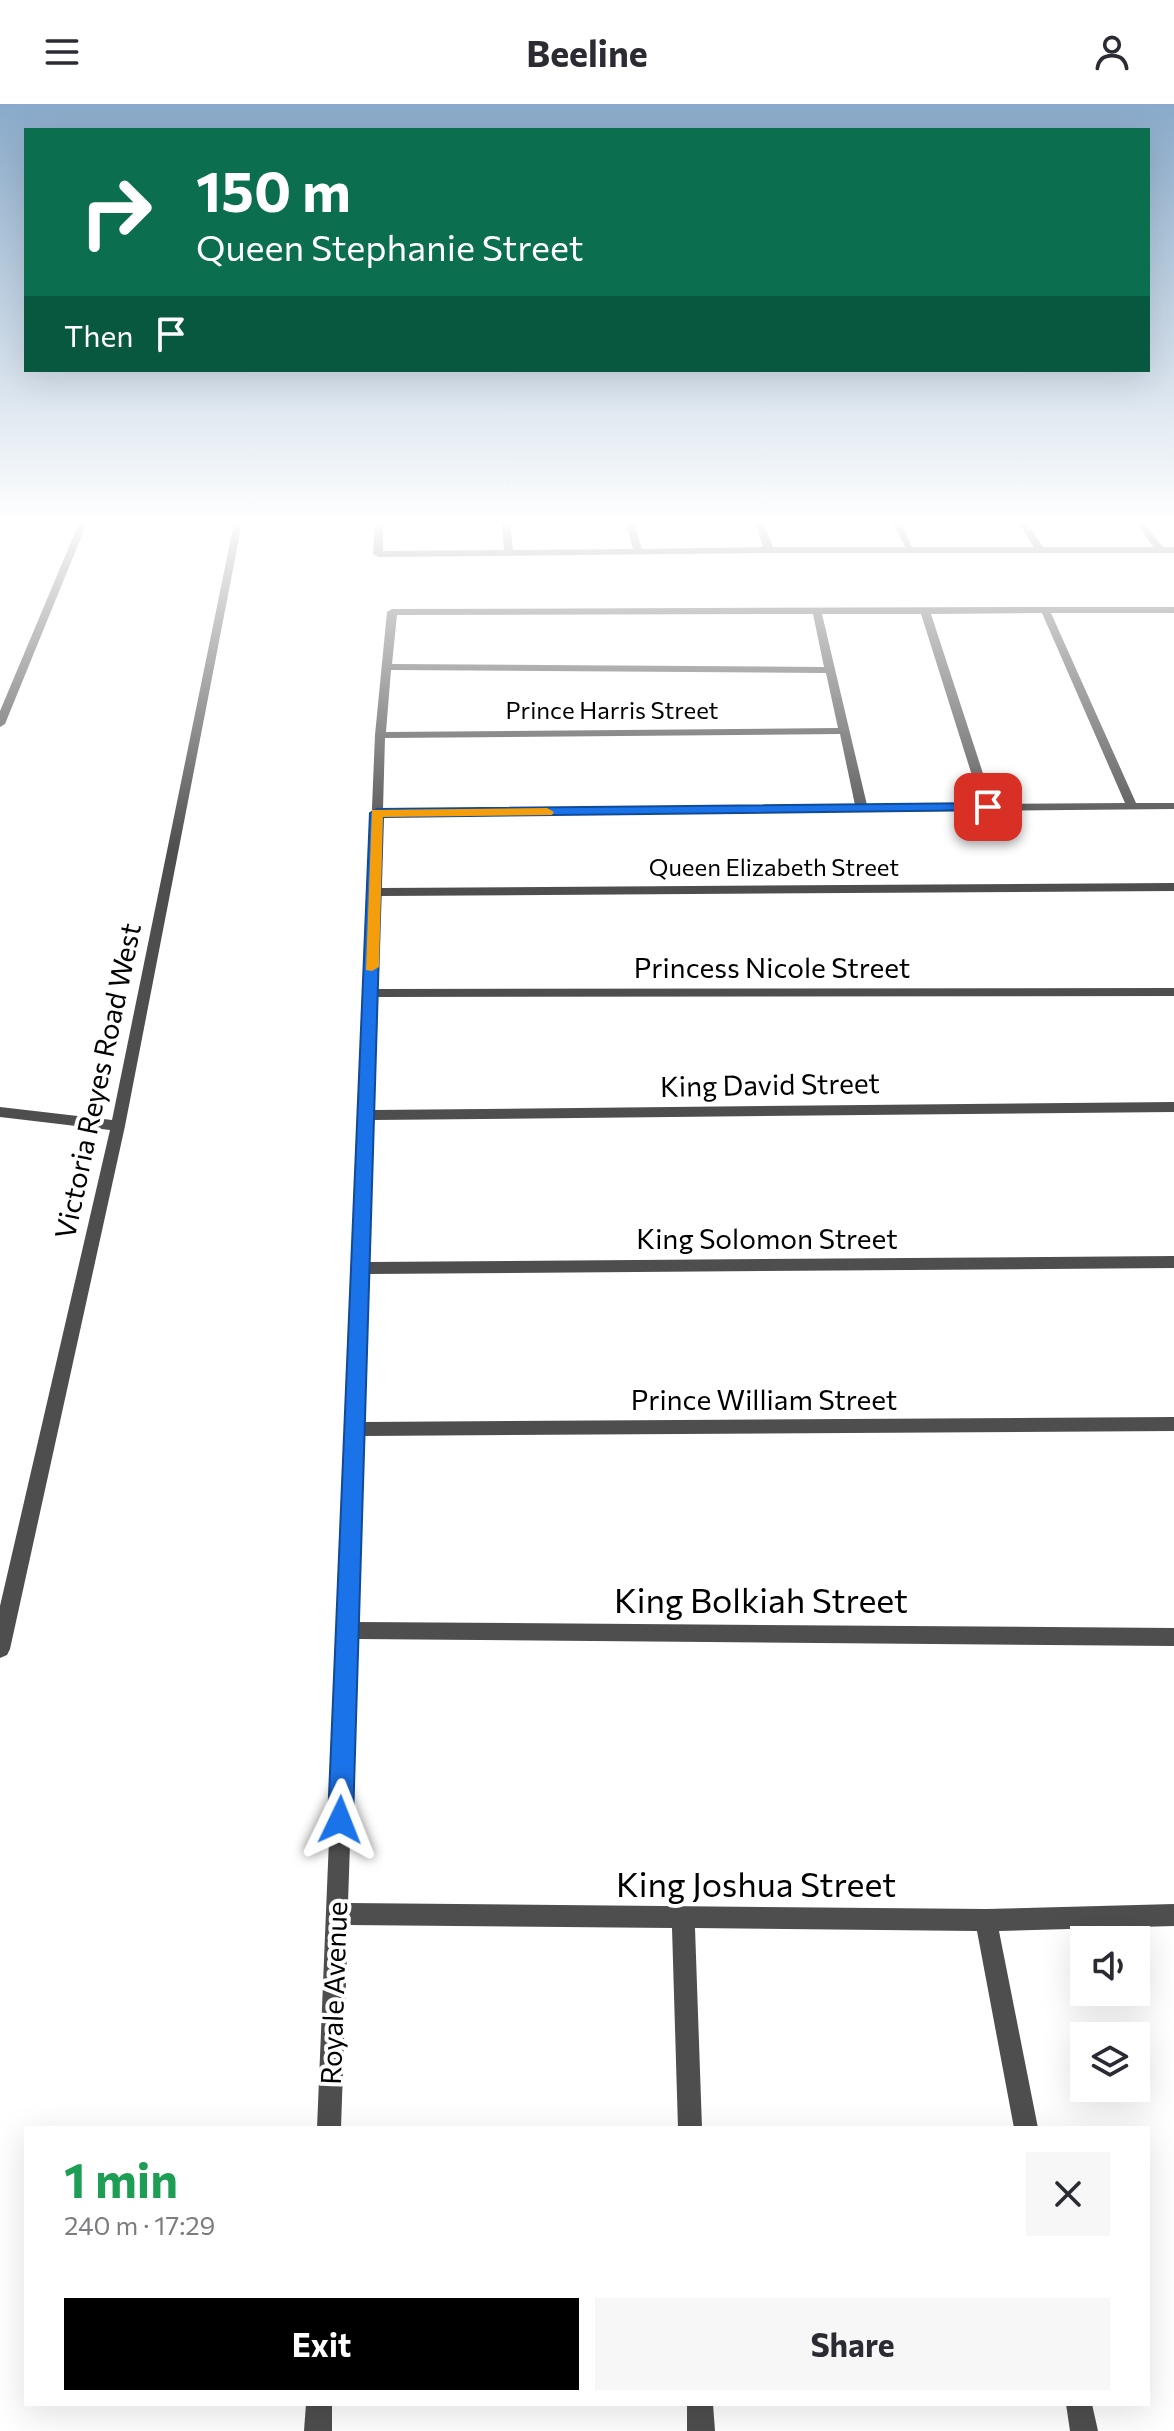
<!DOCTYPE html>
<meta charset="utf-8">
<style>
body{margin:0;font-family:Commissioner,sans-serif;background:#f7f7f7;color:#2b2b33;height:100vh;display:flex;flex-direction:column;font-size:30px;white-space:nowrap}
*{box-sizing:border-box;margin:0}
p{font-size:26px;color:#7c7c81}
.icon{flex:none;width:44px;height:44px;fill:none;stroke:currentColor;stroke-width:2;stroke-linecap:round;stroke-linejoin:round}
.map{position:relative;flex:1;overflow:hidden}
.side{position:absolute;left:24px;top:2022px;width:1126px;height:280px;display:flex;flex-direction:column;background:#fff;border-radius:0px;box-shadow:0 8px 32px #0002}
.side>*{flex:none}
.hud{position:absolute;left:24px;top:24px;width:1126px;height:244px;border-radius:0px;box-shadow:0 8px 32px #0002;background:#0b6e4f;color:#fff;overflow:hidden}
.buttons{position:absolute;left:1070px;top:1822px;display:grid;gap:16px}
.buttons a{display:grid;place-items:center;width:80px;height:80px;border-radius:0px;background:#fff;box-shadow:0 8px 32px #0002;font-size:40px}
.pin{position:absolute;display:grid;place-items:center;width:68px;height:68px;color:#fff;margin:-34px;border-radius:16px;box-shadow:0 4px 12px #0006}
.me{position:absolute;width:88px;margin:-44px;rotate:2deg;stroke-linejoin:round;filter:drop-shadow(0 0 6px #0008)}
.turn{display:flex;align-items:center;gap:28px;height:168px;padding:0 40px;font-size:36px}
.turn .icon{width:104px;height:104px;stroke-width:2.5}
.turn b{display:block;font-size:56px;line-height:68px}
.then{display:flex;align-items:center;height:76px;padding:0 40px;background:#0003;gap:16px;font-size:30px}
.round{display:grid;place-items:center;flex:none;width:84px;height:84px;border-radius:0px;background:#f7f7f7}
.summary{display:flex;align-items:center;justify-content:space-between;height:136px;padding:0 40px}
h1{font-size:48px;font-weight:700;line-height:60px;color:#1e9e55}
.action{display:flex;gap:16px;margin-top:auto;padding:16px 40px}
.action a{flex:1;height:92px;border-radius:0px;background:#000;color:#fff;font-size:32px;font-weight:700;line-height:92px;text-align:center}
.action a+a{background:#f7f7f7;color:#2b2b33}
header{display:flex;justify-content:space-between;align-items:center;height:104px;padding:0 40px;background:#fff;font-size:36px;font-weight:700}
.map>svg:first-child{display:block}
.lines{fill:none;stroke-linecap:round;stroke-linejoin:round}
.pedestrian{fill:#4e4e4e;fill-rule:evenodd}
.minor{fill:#4e4e4e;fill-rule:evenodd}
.route{fill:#1a73e8;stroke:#114b97;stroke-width:2}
.slow{fill:#f59e0b}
.labels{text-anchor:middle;stroke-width:8;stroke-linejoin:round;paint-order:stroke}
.far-street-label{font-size:24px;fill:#000;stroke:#fff}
.street-label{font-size:28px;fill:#000;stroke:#fff}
.near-street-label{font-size:34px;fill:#000;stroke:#fff}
</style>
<header><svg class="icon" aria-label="menu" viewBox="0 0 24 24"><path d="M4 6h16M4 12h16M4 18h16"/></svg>Beeline<svg class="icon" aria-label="person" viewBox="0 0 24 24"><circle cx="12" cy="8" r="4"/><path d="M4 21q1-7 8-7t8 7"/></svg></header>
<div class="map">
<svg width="1174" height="2327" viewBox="0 0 1174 2327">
<rect width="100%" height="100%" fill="#fff"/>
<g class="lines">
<g class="pedestrian">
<polygon points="79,419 87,419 5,620 0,623 0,607"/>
<polygon points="375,419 383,419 383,447 504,446 502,419 510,419 513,446 633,445 626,419 634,419 642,445 769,443 774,446 769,449 378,453 373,450"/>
<polygon points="893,419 901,419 914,448 908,448"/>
<polygon points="1019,419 1027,419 1045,446 1043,448 1037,448"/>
<polygon points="1136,419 1144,419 1165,446 1163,448 1157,448"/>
</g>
<g class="minor">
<polygon points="234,419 242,419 125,1022 10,1545 7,1551 0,1554 0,1502 110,1026 0,1013 0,1003 112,1016"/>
<polygon points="755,419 763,419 773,443 1174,443 1174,449 769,449 764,446"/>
<path d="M1046 503H1174V509H1051L1136 699H1174V705L383 712 381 784 1174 779V787L380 792 377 885 1174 884V892L377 893 374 1006 1174 998V1008L373 1016 369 1158 1174 1152V1164L368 1170 364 1318 1174 1313V1327L363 1332 357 1518 1174 1524V1542L357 1535 348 1799 986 1805 1174 1800V1822L999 1827 1038 2024H1014L977 1827 695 1824 702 2024H678L672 1824 348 1821 341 2024H317L375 631 387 508 392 505ZM1042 509 1125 699 993 700 931 510ZM813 510 824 563 392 560 397 511ZM822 510H921L981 700 867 701ZM391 566 826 569 838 624 386 628ZM840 630 855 701 383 705 385 634Z"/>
<polygon points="306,2300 332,2300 332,2327 304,2327"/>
<polygon points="687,2300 713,2300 715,2327 687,2327"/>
<polygon points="1066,2300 1092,2300 1098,2327 1070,2327"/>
</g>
</g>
<linearGradient id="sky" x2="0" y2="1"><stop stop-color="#89aaca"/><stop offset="0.56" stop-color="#fff"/><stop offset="1" stop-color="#fff" stop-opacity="0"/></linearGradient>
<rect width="1174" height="745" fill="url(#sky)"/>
<polygon class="route" points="988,699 993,700 993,706 383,713 353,1716 349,1724 340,1727 332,1724 328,1716 370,709 377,705"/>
<polygon class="slow" points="547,704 554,708 552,711 383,713 379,863 372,867 366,866 372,706"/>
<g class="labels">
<g class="far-street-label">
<text x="612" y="615">Prince Harris Street</text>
<text x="774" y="772">Queen Elizabeth Street</text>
</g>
<g class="street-label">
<text x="772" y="874">Princess Nicole Street</text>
<text transform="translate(98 977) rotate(-78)" y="10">Victoria Reyes Road West</text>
<text transform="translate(770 981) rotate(-1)" y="10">King David Street</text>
<text x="767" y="1145">King Solomon Street</text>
<text x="764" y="1306">Prince William Street</text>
<text transform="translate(334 1889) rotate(-88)" y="10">Royale Avenue</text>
</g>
<g class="near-street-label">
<text x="761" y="1509">King Bolkiah Street</text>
<text x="756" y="1793">King Joshua Street</text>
</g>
</g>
</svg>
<div class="buttons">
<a><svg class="icon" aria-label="sound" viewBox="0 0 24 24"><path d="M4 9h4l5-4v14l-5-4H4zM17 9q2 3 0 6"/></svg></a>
<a><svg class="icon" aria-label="layers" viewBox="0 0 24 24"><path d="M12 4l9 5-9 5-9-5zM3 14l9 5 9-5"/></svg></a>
</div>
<div class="pin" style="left:988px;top:703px;background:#d93025"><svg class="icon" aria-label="arrive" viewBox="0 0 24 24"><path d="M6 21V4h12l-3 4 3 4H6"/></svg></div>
<svg class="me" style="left:340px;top:1716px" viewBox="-20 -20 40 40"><path d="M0-17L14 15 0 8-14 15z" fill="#1a73e8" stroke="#fff" stroke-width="4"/></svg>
<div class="hud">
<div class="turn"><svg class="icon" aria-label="right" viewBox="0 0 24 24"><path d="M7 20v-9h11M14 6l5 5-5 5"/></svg><div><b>150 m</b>Queen Stephanie Street</div></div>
<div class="then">Then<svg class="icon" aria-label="arrive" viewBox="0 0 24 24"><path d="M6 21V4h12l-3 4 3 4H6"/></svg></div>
</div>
<section class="side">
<div class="summary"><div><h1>1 min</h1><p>240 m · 17:29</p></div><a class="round"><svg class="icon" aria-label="close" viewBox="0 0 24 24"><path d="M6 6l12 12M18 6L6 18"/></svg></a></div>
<div class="action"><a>Exit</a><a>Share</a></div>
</section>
</div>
